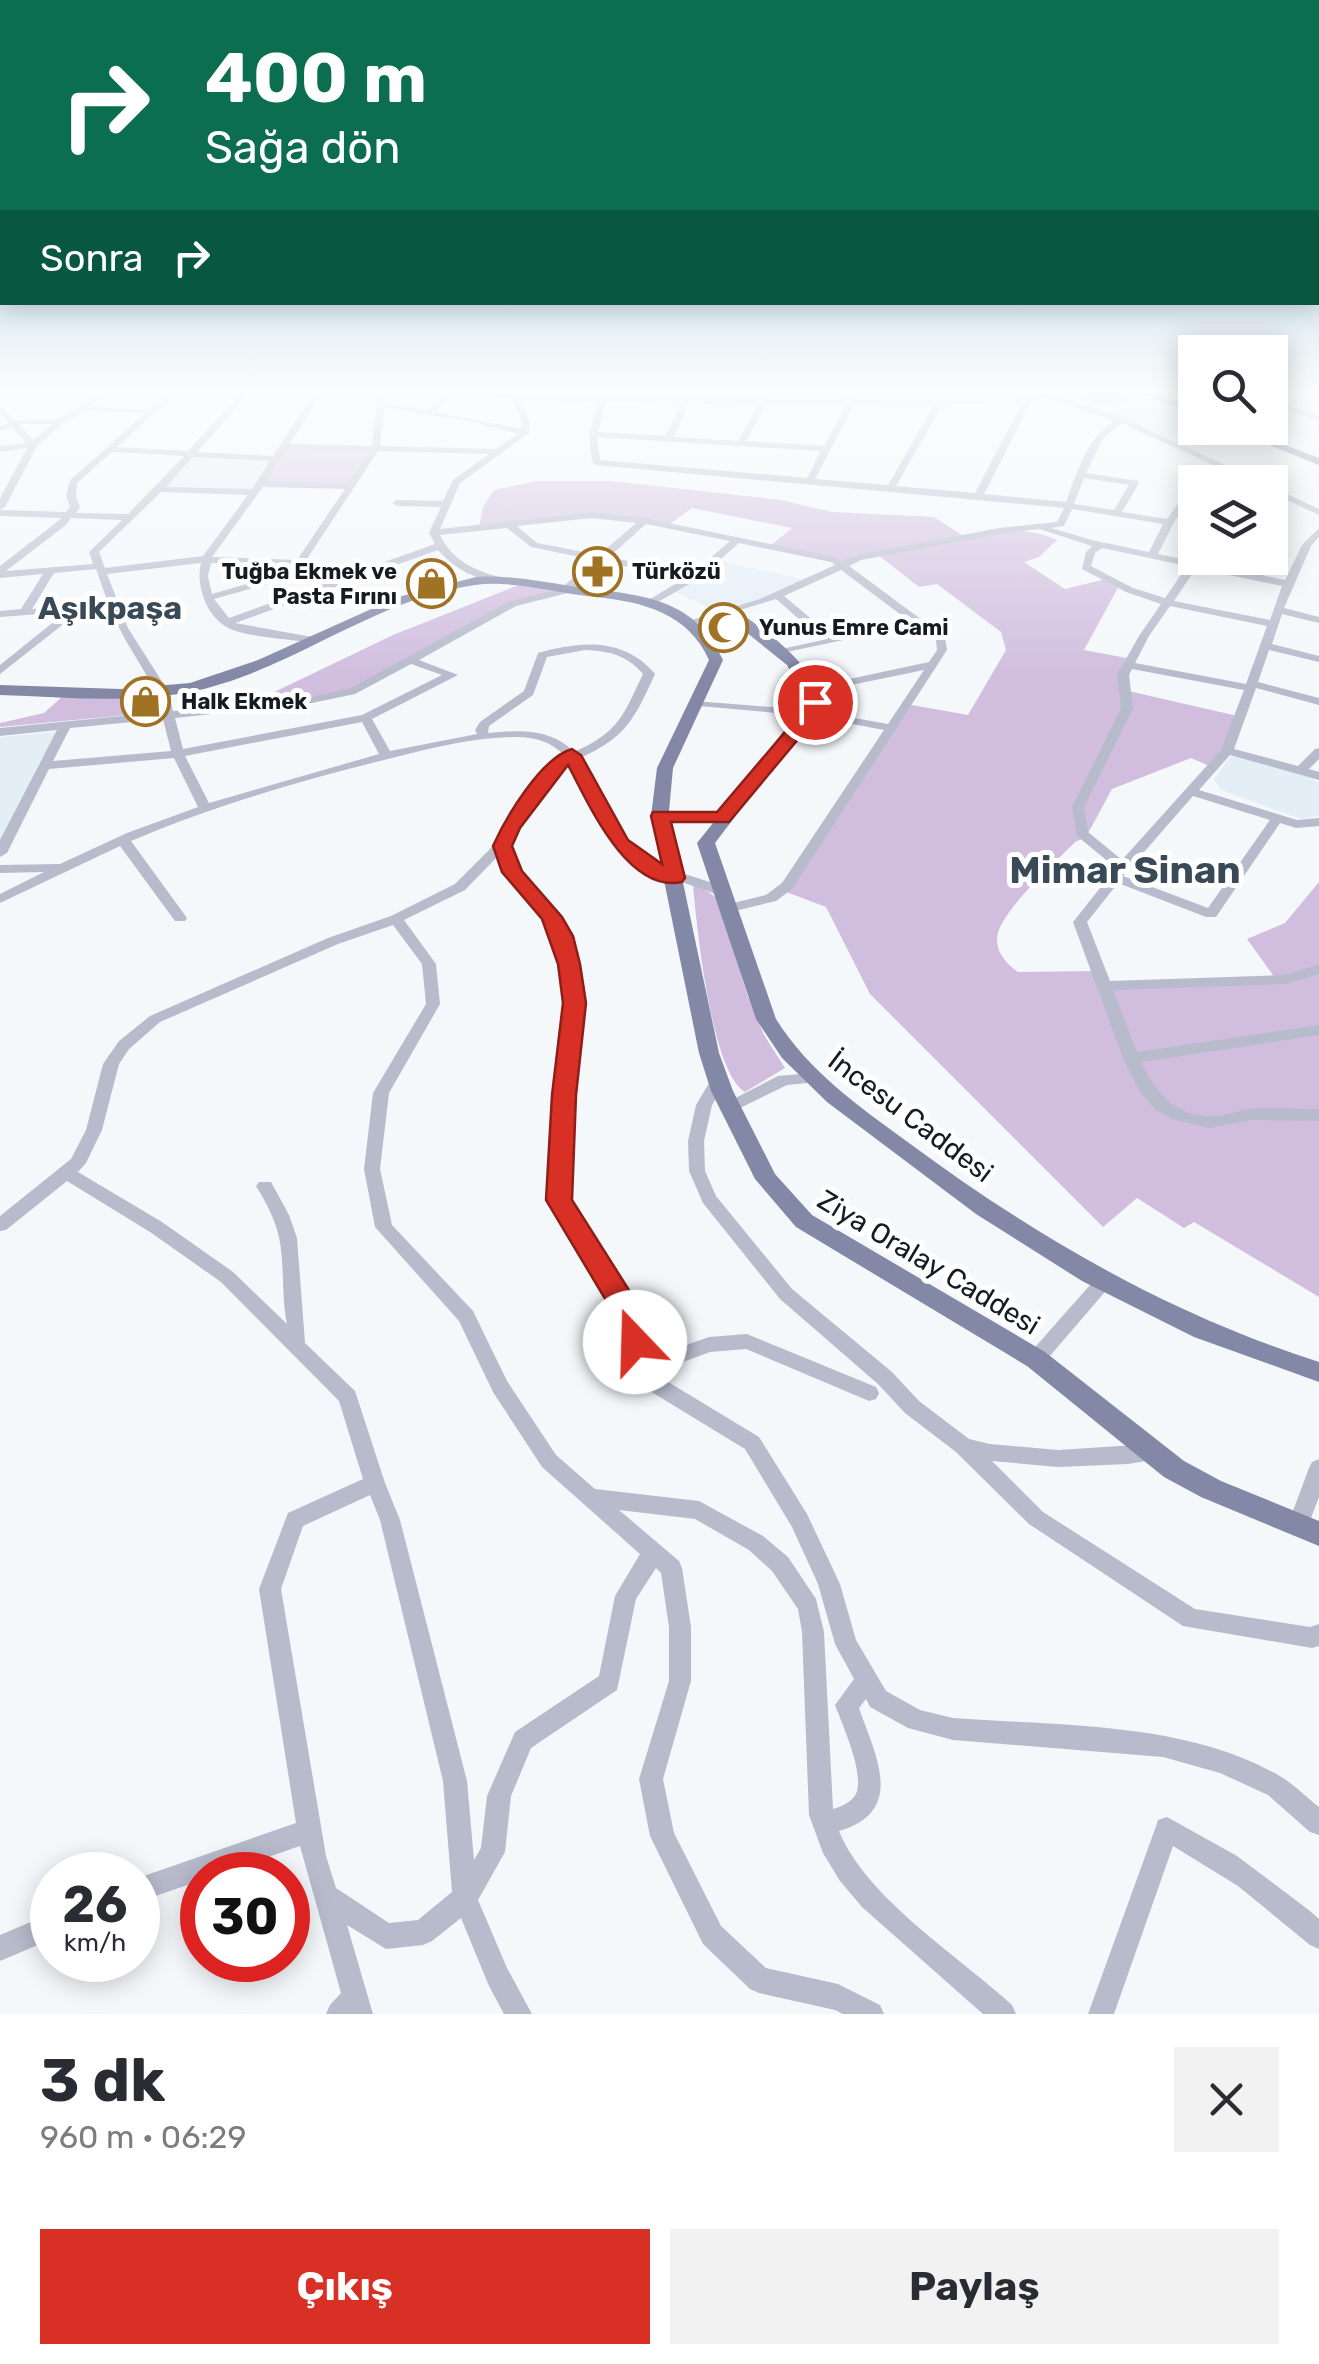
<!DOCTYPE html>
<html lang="tr">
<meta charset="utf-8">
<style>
body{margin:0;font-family:Rubik,sans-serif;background:#f2f2f3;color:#2b2b33;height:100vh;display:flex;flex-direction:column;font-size:38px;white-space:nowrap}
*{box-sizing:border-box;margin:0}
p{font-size:32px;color:#7c7c81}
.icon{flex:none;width:55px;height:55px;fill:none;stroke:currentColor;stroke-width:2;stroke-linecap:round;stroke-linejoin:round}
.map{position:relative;height:2014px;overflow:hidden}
.sheet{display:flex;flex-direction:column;background:#fff;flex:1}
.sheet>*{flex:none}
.guide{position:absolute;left:0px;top:0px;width:1320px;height:305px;box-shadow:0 5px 25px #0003;background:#0b6e4f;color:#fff;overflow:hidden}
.fabs{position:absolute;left:1178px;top:335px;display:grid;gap:20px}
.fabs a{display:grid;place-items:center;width:110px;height:110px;border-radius:0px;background:#fff;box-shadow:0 5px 25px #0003;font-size:50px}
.speed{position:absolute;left:30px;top:1852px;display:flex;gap:20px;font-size:50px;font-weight:700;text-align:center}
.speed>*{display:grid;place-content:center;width:130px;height:130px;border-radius:50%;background:#fff;box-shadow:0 5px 25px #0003;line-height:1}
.speed small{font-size:25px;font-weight:400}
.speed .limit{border:15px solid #d22;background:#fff;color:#111}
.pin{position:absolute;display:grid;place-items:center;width:85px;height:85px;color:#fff;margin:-42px;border:5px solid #fff;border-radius:50%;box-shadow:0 2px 10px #0007}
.me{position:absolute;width:110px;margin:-55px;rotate:339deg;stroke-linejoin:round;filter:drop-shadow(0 0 8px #0008)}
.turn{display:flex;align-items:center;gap:35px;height:210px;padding:0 40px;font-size:45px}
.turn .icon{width:130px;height:130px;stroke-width:2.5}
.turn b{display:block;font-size:70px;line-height:85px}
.then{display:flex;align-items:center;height:95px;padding:0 40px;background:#0003;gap:20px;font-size:38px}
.round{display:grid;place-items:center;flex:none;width:105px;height:105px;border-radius:0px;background:#f2f2f3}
.head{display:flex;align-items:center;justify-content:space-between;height:170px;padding:0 40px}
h1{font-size:60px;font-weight:700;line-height:75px}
.action{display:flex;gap:20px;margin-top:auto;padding:20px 40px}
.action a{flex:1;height:115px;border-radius:0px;background:#d93025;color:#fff;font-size:40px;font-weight:700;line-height:115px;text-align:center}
.action a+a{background:#f2f2f3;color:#2b2b33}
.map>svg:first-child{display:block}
.built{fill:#e4eef7}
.green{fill:#d1bedf}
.building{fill:#96c8d2}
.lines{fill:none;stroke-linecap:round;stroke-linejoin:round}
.minor{fill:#b8bbcc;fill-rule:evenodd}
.major{fill:#8388a7;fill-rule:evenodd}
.route{fill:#d93025;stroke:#8d1f18;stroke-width:2.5}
.labels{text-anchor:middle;stroke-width:10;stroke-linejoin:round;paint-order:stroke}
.far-poi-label{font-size:22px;font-weight:bold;fill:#151c21;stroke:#fff;text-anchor:start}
.street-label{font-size:28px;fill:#151c21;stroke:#fff}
.far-district-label{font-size:32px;font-weight:bold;fill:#3a4956;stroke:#fff}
.district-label{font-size:38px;font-weight:bold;fill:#3a4956;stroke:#fff}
</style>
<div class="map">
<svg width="1319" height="2014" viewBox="0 0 1319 2014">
<rect width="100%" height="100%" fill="#f4f8fb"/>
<g class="built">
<polygon points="683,393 841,393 844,400 684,400"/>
<polygon points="1060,393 1133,393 1195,417 1195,428 1228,430 1179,441"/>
<polygon points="191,454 273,459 254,492 159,489"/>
<polygon points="713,560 791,576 805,581 731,613 722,613 672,591"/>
<polygon points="58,732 40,761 0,844 0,737"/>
<polygon points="1232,755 1296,770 1319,783 1319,816 1301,819 1221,790 1214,779"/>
</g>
<g class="green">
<polygon points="283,446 376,448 352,486 260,484"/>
<path d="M537 481H611L781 500 832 512 934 517 968 539C1000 531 1026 526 1057 540L1039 557 1024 562 1065 589 1106 579 1119 586 1084 650 1132 659 1124 690 1242 717 1214 768 1191 758 1112 789 1086 837 1075 842C1057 861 996 914 997 940 997 954 1008 965 1018 972L1098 971 1105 986 1275 978 1247 939 1285 923 1319 882V1297L1194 1222 1184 1228 1137 1198 1103 1227 870 994 826 907 781 890 906 704 968 715 1006 650 1001 632 937 584 919 587 877 554 837 564 834 560 771 545 792 528 692 508 667 526 611 516 479 527 483 507 494 490Z"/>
<polygon points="524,583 564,591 531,597 342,695 267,702 266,696 393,635"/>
<polygon points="63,696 156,697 154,712 149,713 0,727 0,723 44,713"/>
<path d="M699 885 718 899 747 994 764 1035 785 1068 745 1092C711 1072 697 927 693 886Z"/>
</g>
<polygon class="building" points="1064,393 1120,393 1135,398 1106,407"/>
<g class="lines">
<g class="minor">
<path d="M102 393H111L92 405 150 410 169 393H177L117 447 188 451 241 393H249L197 452 273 456 314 393H322L290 444 372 446 377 393H385L384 403 428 410 447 393H455L436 412 521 429V419L512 399 481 395 477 393 599 397 600 393H608L607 398 846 400 844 396 848 394 854 400 1008 401C1023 398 1034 393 1049 393L1123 418 1175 442 1243 428V432L1183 445 1261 482H1251L1121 423 1102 440 1086 473 1138 481 1139 483 1122 512 1167 519 1190 487 1179 479V475H1185L1196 482 1195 493 1174 522 1158 554 1285 580 1302 545 1319 528V537L1311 546 1284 608 1319 617V623L1282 614 1272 644 1319 656V662L1269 650 1258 682 1319 698V705L1256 688 1234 749 1298 766 1315 749 1319 748V759L1309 769 1319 772V780L1230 755 1199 790 1297 820 1319 818V826L1296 828 1280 823 1216 917H1206L1118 883 1087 922 1110 981 1284 975 1319 965V974L1285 984 1113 990 1137 1052 1319 1025V1035L1141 1062C1155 1091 1174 1116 1210 1116 1222 1117 1236 1111 1248 1109 1271 1106 1296 1109 1319 1109V1121L1251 1120 1210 1128 1172 1119 1156 1110 1140 1092 1123 1058 1073 922 1116 868 1077 836 1072 807 1121 708 1117 675 1139 636 1161 604 1126 592 1082 569 1086 552 1092 546 1039 529 999 534 861 560 849 566 945 637 947 650 792 889 776 901 726 913 719 909 721 906 766 895 782 883 884 730 810 716 699 706 693 703 695 701 810 710 888 724 924 670 812 693 806 690 812 687 929 662 937 650 936 640 915 625 777 654V650L823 640 776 599 690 625 685 622 760 599 835 565 831 562 739 543 698 579 651 606 646 603 647 601 685 578 603 562 568 593 516 606 419 660 458 675 372 719 390 751 477 734 475 730 480 722 524 691 538 653C580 641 624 637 655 674 634 719 627 737 580 758 604 796 614 844 658 864 679 874 703 878 725 888L727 891 725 894H715C693 884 669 880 648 870 603 849 594 801 571 762L561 767 517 827 509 845 518 872 556 914 569 936 582 1003 572 1095 568 1200 630 1299 653 1304 670 1345 675 1349 709 1337 747 1334 876 1387 879 1393 876 1399 869 1401 746 1349 710 1352 672 1366 665 1363 655 1354 639 1315 636 1314 655 1374 759 1437 807 1514 840 1584 856 1640 886 1691 920 1710 953 1718C1060 1726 1189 1721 1283 1778 1296 1786 1307 1798 1319 1807V1835L1310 1832 1268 1795 1220 1773 1163 1757 953 1740 908 1728 870 1707 866 1699 859 1708C875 1755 907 1811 839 1831 866 1898 960 1957 1012 2005L1016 2014H983L862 1907 840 1881 823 1853 809 1815 802 1632 798 1609 772 1571 749 1550 695 1519 619 1510 679 1561 682 1568 691 1627V1681L663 1779 674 1833 721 1926 766 1968 838 1984 880 2005 884 2014H843L835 2010 759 1993 750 1989 703 1944 650 1836 639 1779 669 1681V1627L661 1573 656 1568 636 1599 617 1690 531 1748 511 1796 505 1852 478 1900 507 1968 532 2014H504L489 1986 461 1918 432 1941 423 1945 386 1949 347 1925 373 2014H326L330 2005 341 1993 300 1846 217 1875H202V1880L138 1902V1878L296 1823 259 1589 288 1513 363 1479 339 1401 221 1282 150 1232 67 1181 6 1230 0 1231V1216L71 1159 86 1130 103 1064 119 1041 150 1016 328 938 391 916 455 884 496 843 505 827 553 761 565 756C552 742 535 737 516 737 471 737 424 750 380 761 296 782 210 807 131 841L187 918 185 921H175L120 846 0 903V894L44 872 0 873V865L60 864 127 833 198 807 174 758 49 769 7 853 0 857V840L57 730 0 736V728L162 712C152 674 124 646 111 609L80 611 0 674V665L66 612 0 617V611L21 609 43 574 0 578V566L62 518 0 516V510L66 512 70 507 66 496 70 480 145 414 85 410 64 423 37 446 5 507 0 510V498L27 448 0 452V446L27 443 12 428 0 431V426L9 423 0 414V407L16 421 59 419ZM1043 397 1114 421C1086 439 1077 473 1066 502L984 494 1031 402ZM520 400 598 402 589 434 592 462 596 465 1064 508 1057 522 999 528 858 555 842 561 834 557 644 518 592 512 440 529 460 483 529 433V419ZM606 402 673 404H680L666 436 598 432ZM1022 403 975 493 896 486 942 405ZM688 404 758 405 738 441 674 437ZM766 405H846L824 446 746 441ZM854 405H934L888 485 815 479ZM384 408 473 422 518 434 496 449 380 446ZM22 424H53L33 440 19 425ZM597 437 821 451 807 478 600 460ZM287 449 370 451 348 483 266 481ZM378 451 489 454 453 480 443 501 397 500 392 503 397 506 441 507 429 533 435 544 229 618 214 599 285 579 303 565ZM112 452 184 456 128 514 76 513 80 507 76 496 77 483ZM193 457 270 461 252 489 166 487ZM1084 478 1129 485 1114 510 1074 504ZM263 487 345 489 297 560 212 557ZM161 492 248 495 203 556 105 568 99 552ZM1072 509 1163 524 1149 552 1096 541 1051 528 1064 526ZM71 518 122 520 89 552 93 564 6 571 66 525ZM592 518 636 523 599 555 537 543 517 526ZM646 524 730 541 692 574 609 557ZM507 528 531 547 594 560 560 589 508 602 351 688 312 697 173 711 168 691 128 628 107 574 201 563C195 587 208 621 233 630 256 638 289 639 314 643L319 640 318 638 235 623 438 550C454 569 479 582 504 582V578C477 572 452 561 440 535ZM1102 548 1187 566 1165 598 1133 588 1091 566 1095 553ZM211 563 290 566 277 575 212 594 208 576ZM1196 568 1282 586 1270 620 1174 601ZM96 569 108 603 32 609 54 573ZM841 570 908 620 833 637 784 596ZM1170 606 1267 626 1246 684 1135 663 1149 636ZM585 650C609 651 627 655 643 674 623 716 619 732 574 752 551 728 519 730 488 733L489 726 533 695 547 657ZM411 664 442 675 362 715 183 749 175 718 312 703 355 694ZM1132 669 1244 690 1221 750 1122 860 1088 832 1084 807 1133 708 1129 675ZM163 719 171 751 53 761 70 728ZM362 722 379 754 209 803 185 756ZM1193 796 1270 820 1208 908 1123 876ZM499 855 507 876 545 919 555 936 562 963 568 1003 556 1095 550 1200 615 1306 640 1385 745 1449 792 1527 818 1584 835 1644 854 1679 835 1705C842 1724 868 1780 854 1797 849 1803 840 1807 833 1809L824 1632 816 1599 788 1557 763 1536 699 1501 595 1489 556 1455 507 1381 473 1311 392 1225 380 1169 389 1093 440 1004 436 964 404 920 465 890ZM393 925 422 964 426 1004 373 1093 364 1169 375 1227 459 1321 493 1392 542 1467 640 1554 615 1596 599 1676 515 1732 487 1796 481 1848 474 1860 467 1781 400 1520 385 1483 355 1391 305 1343 297 1238 289 1215 271 1182H259L256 1186C266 1202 275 1219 279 1237 285 1266 281 1295 287 1324L233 1272 162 1222 78 1172 86 1163 102 1130 119 1064 129 1049 160 1022 338 944ZM370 1495 380 1520 443 1781 452 1892 418 1920 389 1923 336 1888 326 1856 281 1589 303 1526Z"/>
<polygon points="1270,399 1319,416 1319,421 1270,404"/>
<polygon points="1270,486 1319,509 1319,515 1270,492"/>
<polygon points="1270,513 1281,521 1273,532 1270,533"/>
<polygon points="812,1073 820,1078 818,1082 787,1085 730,1113 724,1112 722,1108 724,1104 778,1076"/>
<polygon points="718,1077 726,1082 712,1105 704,1141 705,1171 716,1196 792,1289 892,1372 919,1401 969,1439 990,1444 1058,1450 1151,1444 1158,1447 1161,1453 1158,1459 1128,1464 1058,1467 992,1461 1043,1512 1195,1609 1310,1627 1319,1624 1319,1646 1312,1648 1183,1626 1029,1524 956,1452 905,1413 878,1384 780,1299 703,1203 689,1171 688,1141 696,1105 712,1078"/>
<polygon points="1104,1274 1110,1276 1113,1281 1110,1286 1043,1364 1036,1367 1029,1364 1026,1359 1029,1354 1098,1276"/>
<polygon points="1319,1459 1319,1497 1305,1534 1298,1536 1291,1534 1287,1527 1309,1468 1312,1462"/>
<polygon points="1167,1817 1237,1856 1310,1911 1319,1919 1319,1949 1310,1945 1238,1886 1173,1846 1114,2014 1088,2014 1155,1829 1158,1820"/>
<polygon points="52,1913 52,1939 0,1961 0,1935"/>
</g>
<g class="major">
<polygon points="1142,393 1156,393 1195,408 1195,415"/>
<polygon points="1226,428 1241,428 1319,458 1319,465"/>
<path d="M476 577C508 575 538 581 570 586 633 595 693 593 723 660L673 768 669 811 720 813 807 701 787 665 726 616V610H736C771 635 807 659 823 701L715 843 776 1019C809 1072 860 1107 909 1143 1036 1237 1169 1314 1319 1362V1382L1194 1337 1082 1281 976 1214 827 1102 782 1058 756 1019 697 843 713 823 670 821 719 1053 733 1091 775 1174 812 1215 1045 1352 1184 1461 1221 1481 1319 1521V1546L1201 1497 1164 1477 1027 1366 796 1227 755 1179 711 1091 699 1053 651 816 657 768 709 660C688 613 643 602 596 597 556 593 515 580 475 585 373 599 290 672 190 692 128 704 63 697 0 695V685L120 689 190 683 258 660 398 597Z"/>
</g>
</g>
<linearGradient id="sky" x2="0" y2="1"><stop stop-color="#87bcd6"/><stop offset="0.58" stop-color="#fafcfd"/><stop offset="1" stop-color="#fafcfd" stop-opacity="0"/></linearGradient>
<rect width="1319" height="675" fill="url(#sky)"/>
<path class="route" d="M815 696 824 702 819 714 729 822H671L685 878 682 882C627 894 588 802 568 765L520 828 512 846 522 871 562 917 573 936 580 964 586 1003 576 1095 572 1200 634 1298 650 1342 645 1350 635 1353 625 1350 610 1307 546 1200 552 1095 563 1003 558 964 542 919 502 872 493 846C506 817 541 758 572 749L581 755 628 840 662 864 651 816 653 812H717L802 712 809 698Z"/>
<defs>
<symbol id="pharmacy-ring" viewBox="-11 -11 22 22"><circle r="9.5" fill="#fff" stroke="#a07224" stroke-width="1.5"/><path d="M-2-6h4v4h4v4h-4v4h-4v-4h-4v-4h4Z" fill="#a07224"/></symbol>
<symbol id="shop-ring" viewBox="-11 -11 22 22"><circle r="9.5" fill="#fff" stroke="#a07224" stroke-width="1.5"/><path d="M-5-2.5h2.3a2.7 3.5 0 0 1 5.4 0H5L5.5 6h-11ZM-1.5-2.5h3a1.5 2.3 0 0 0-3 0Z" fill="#a07224"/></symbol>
<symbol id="mosque-ring" viewBox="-11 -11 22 22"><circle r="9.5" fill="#fff" stroke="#a07224" stroke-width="1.5"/><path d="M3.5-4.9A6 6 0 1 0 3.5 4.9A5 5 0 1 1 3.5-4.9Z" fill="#a07224"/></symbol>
</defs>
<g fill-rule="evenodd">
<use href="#pharmacy-ring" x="570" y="544" width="55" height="55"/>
<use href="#shop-ring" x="404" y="556" width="55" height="55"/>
<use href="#mosque-ring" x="696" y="600" width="55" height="55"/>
<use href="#shop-ring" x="118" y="674" width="55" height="55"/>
</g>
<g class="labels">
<g class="far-poi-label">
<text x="397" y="579" text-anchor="end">Tuğba Ekmek ve<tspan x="397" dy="25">Pasta Fırını</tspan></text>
<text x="632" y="579">Türközü</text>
<text x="759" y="635">Yunus Emre Cami</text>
<text x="181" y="709">Halk Ekmek</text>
</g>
<g class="street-label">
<text transform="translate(911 1116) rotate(37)" y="10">İncesu Caddesi</text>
<text transform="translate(929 1262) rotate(31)" y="10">Ziya Oralay Caddesi</text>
</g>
<g class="far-district-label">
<text x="110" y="619">Aşıkpaşa</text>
</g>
<g class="district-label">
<text x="1125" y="883">Mimar Sinan</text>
</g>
</g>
</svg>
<div class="fabs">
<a><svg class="icon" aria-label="search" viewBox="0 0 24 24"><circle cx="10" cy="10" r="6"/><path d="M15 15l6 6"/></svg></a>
<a><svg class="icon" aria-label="layers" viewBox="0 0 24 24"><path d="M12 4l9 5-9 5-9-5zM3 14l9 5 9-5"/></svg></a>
</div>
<div class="speed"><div>26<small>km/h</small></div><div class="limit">30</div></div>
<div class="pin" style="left:815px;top:702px;background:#d93025"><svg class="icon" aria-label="arrive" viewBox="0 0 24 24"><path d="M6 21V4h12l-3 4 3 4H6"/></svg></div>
<svg class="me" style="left:635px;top:1342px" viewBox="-20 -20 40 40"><circle r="19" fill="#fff"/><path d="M0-13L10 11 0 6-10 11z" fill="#d93025"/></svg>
<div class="guide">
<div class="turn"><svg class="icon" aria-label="right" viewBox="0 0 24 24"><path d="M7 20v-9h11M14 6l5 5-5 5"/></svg><div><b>400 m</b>Sağa dön</div></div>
<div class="then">Sonra<svg class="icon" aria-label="right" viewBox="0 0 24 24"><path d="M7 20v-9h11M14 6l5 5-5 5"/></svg></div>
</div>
</div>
<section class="sheet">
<div class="head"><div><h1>3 dk</h1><p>960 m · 06:29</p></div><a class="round"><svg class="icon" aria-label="close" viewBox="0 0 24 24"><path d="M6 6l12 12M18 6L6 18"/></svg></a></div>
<div class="action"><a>Çıkış</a><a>Paylaş</a></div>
</section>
